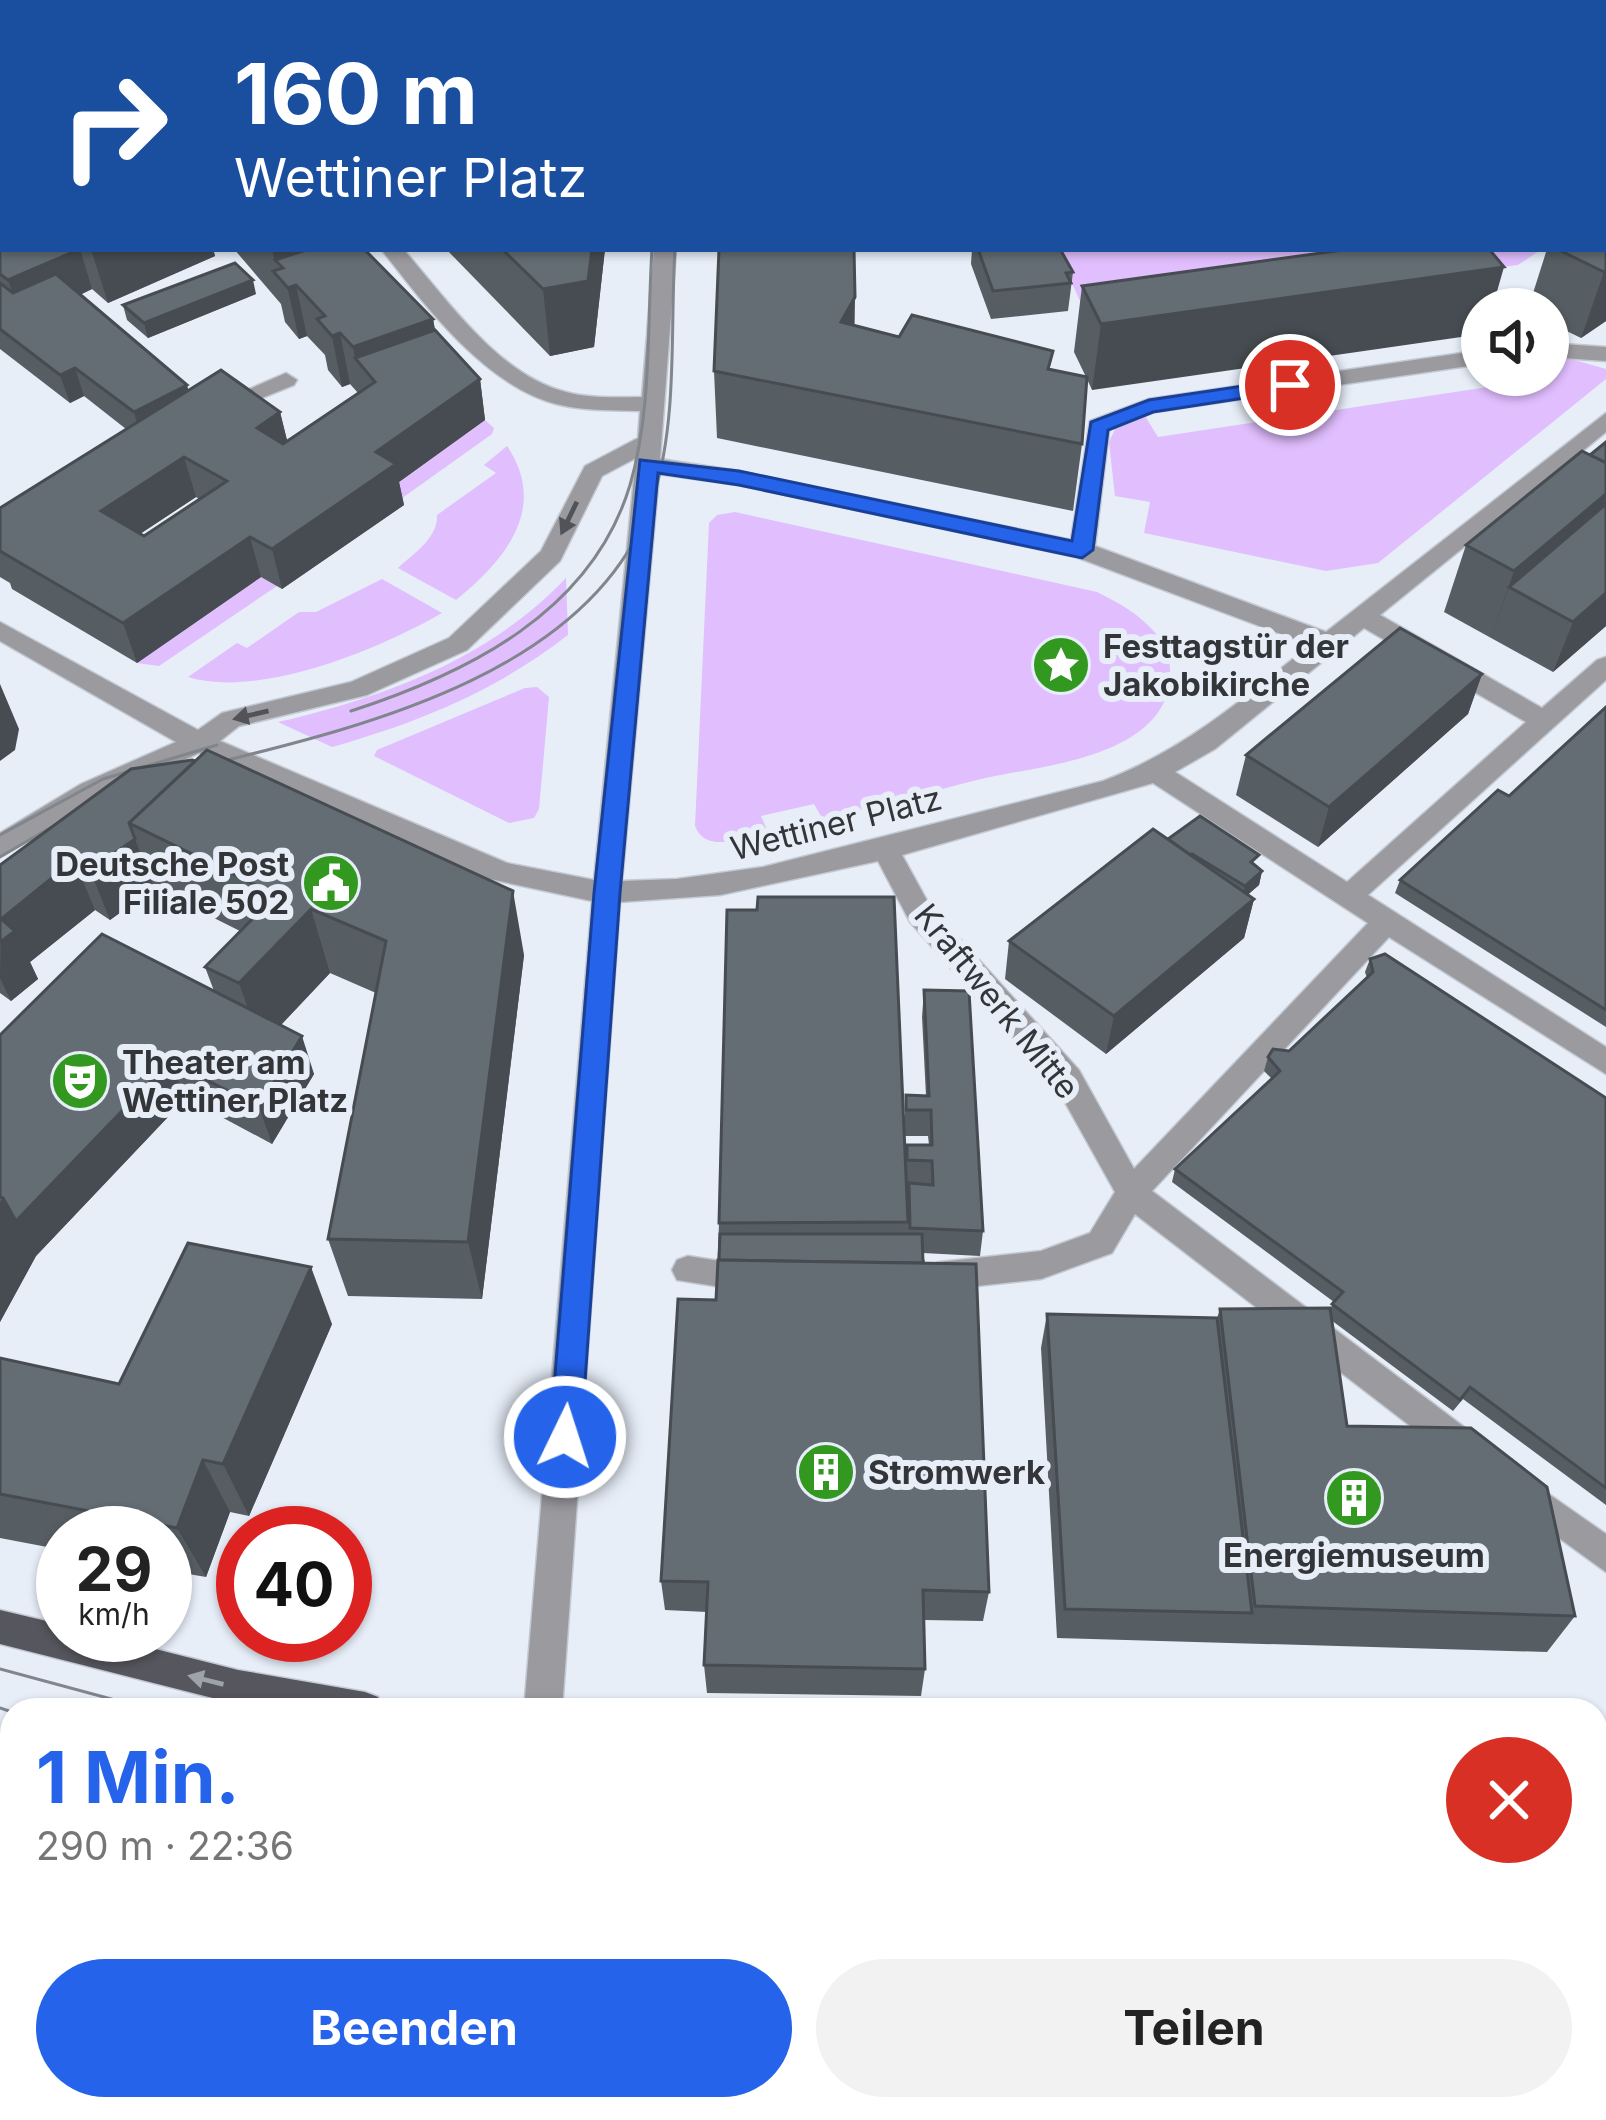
<!DOCTYPE html>
<html lang="de">
<meta charset="utf-8">
<style>
body{margin:0;font-family:Inter,sans-serif;background:#f2f2f2;color:#222;height:100vh;display:flex;flex-direction:column;font-size:45px;white-space:nowrap}
*{box-sizing:border-box;margin:0}
p{font-size:39px;color:#767676}
.icon{flex:none;width:66px;height:66px;fill:none;stroke:currentColor;stroke-width:2;stroke-linecap:round;stroke-linejoin:round}
.map{position:relative;flex:1;overflow:hidden}
.sheet{position:absolute;left:0px;top:1698px;width:1608px;height:423px;display:flex;flex-direction:column;background:#fff;border-radius:36px 36px 0 0;box-shadow:0 3px 9px #0004}
.sheet>*{flex:none}
.top-card{position:absolute;left:0px;top:0px;width:1608px;height:252px;box-shadow:0 3px 9px #0004;background:#1a4fa0;color:#fff;overflow:hidden}
.buttons{position:absolute;left:1461px;top:288px;display:grid;gap:24px}
.buttons a{display:grid;place-items:center;width:108px;height:108px;border-radius:50%;background:#fff;box-shadow:0 3px 9px #0004;font-size:60px}
.speed{position:absolute;left:36px;top:1506px;display:flex;gap:24px;font-size:60px;font-weight:700;text-align:center}
.speed>*{display:grid;place-content:center;width:156px;height:156px;border-radius:50%;background:#fff;box-shadow:0 3px 9px #0004;line-height:1}
.speed small{font-size:30px;font-weight:400}
.speed .limit{border:18px solid #d22;background:#fff;color:#111}
.pin{position:absolute;display:grid;place-items:center;width:102px;height:102px;color:#fff;margin:-51px;border:6px solid #fff;border-radius:50%;box-shadow:0 3px 12px #0007}
.me{position:absolute;width:132px;margin:-66px;rotate:4deg;stroke-linejoin:round;filter:drop-shadow(0 0 9px #0008)}
.turn{display:flex;align-items:center;gap:42px;height:252px;padding:0 36px;font-size:54px}
.turn .icon{width:156px;height:156px;stroke-width:2.5}
.turn b{display:block;font-size:84px;line-height:102px}
.round{display:grid;place-items:center;flex:none;width:126px;height:126px;border-radius:63px;background:#f2f2f2}
.head{display:flex;align-items:center;justify-content:space-between;height:204px;padding:0 36px}
h1{font-size:72px;font-weight:700;line-height:90px;color:#2563eb}
.primary-button{display:flex;gap:24px;margin-top:auto;padding:24px 36px}
.primary-button a{flex:1;height:138px;border-radius:72px;background:#2563eb;color:#fff;font-size:48px;font-weight:700;line-height:138px;text-align:center}
.primary-button a+a{background:#f2f2f2;color:#222}
.map>svg:first-child{display:block}
.built{fill:#dae3f4}
.green{fill:#e1befe}
.lines{fill:none;stroke-linecap:round;stroke-linejoin:round}
.major-tunnel{stroke:#c3c9d2;stroke-width:36;stroke-dasharray:36 18;stroke-linecap:butt}
.minor-casing{stroke:#c3c9d2;stroke-width:3}
.major-casing{stroke:#c3c9d2;stroke-width:3}
.minor{fill:#9a9a9f;fill-rule:evenodd}
.major{fill:#56565e;fill-rule:evenodd}
.tram{stroke:#81858c;stroke-width:3}
.rail{stroke:#81858c;stroke-width:10;stroke-dasharray:26 26;stroke-linecap:butt}
.wall{fill:#565e64;fill-rule:evenodd}
.shaded-wall{fill:#464c51}
.building{fill:#646d74;stroke:#464c51;stroke-width:3;fill-rule:evenodd}
.oneway{fill:#525358}
.oneway2{fill:#9ea2ab}
.route{fill:#2563eb;stroke:#184099;stroke-width:3}
.labels{text-anchor:middle;stroke-width:12;stroke-linejoin:round;paint-order:stroke}
.poi-label{font-size:33px;font-weight:bold;fill:#333539;stroke:#e7eef8;text-anchor:start}
.street-label{font-size:33px;fill:#333539;stroke:#e7eef8}
</style>
<div class="map">
<svg width="1606" height="2120" viewBox="0 0 1606 2120">
<rect width="100%" height="100%" fill="#e7eef8"/>
<polygon class="built" points="0,1834 12,1836 12,2109 1596,2109 1596,2020 1606,2020 1606,2120 0,2120"/>
<g class="green">
<polygon points="1050,249 1542,249 1518,265 1092,327 1058,253"/>
<polygon points="1548,359 1571,359 1606,369 1606,379 1378,563 1326,571 1144,533 1150,502 1115,496 1109,442 1117,425 1145,416 1158,437 1534,380 1532,375 1548,375"/>
<polygon points="485,420 494,428 492,434 398,501 384,493"/>
<path d="M507 446C549 508 505 560 456 600L398 568C414 553 438 538 437 515L496 473 484 465Z"/>
<path d="M735 512 1097 592C1127 607 1168 630 1170 668 1175 754 1049 765 990 777 958 784 925 794 892 802L886 793 874 797 879 806 822 818 814 804 761 816 768 832C744 837 706 855 695 826L709 523 717 515Z"/>
<polygon points="261,577 277,586 159,666 137,663"/>
<path d="M566 578 568 635C496 691 419 722 332 747L278 722C385 697 489 659 566 578Z"/>
<path d="M382 579 442 613C380 649 259 699 188 677L237 643 247 648 299 612H316Z"/>
<polygon points="525,688 537,687 549,697 539,809 534,818 509,823 374,756 377,750"/>
</g>
<g class="lines">
<polyline class="major-tunnel" points="505,2120 506,2109"/>
<defs>
<g id="minor">
<polygon points="166,0 184,0 186,3 168,3"/>
<rect x="673" y="0" width="18" height="3"/>
<polygon points="1605,48 1606,49 1606,61 1605,60"/>
<rect x="1605" y="79" width="1" height="12"/>
<path d="M381 249H403C447 299 498 375 566 392 590 399 617 397 642 397L654 249H676L660 459 739 471 1071 540 1090 421 1149 399 1482 350V364L1154 412 1109 430 1095 546 1326 632 1606 413V432L1380 615 1542 708 1597 660 1606 657V680L1368 895 1606 1047V1074L1389 937 1152 1191 1480 1439 1485 1450 1480 1461 1468 1466 1456 1461 1135 1214 1112 1253 1041 1279 940 1290 929 1286 924 1276 929 1266 940 1262 1041 1251 1090 1233 1115 1192 1057 1088 910 922 878 861 720 895 620 902 562 1710H524L592 901 490 879 199 753 101 798 0 856V833L81 784 176 742 0 641V622L198 730 222 713 351 682 449 638 541 551 585 466 638 438 640 411C612 410 583 411 556 404 484 385 425 305 381 249ZM636 458 594 880 507 863 220 741 239 726 367 695 467 650 560 561 602 476ZM659 474 739 485 1076 557 1310 645C1244 698 1183 751 1103 781L763 867 677 879 622 881ZM1364 628 1526 722 1347 882 1175 772 1215 749ZM1153 783 1368 923 1134 1169 1079 1070 930 906 902 855Z"/>
<polygon points="1548,343 1606,347 1606,361 1548,357"/>
<polygon points="286,373 297,380 294,385 225,413 209,413 206,408"/>
<polygon points="688,1256 732,1263 737,1273 732,1283 721,1287 677,1280 672,1270 677,1260"/>
<polygon points="1520,1474 1606,1534 1606,1572 1508,1501 1503,1490 1508,1479"/>
</g>
<g id="major">
<polygon points="0,1610 63,1625 63,1635 100,1635 238,1670 365,1692 378,1697 384,1710 260,1710 0,1644"/>
<polygon points="0,1749 12,1753 12,1791 0,1787"/>
<polygon points="1596,1789 1606,1790 1606,1828 1596,1827"/>
<rect x="1596" y="1930" width="10" height="40"/>
</g>
</defs>
<use href="#minor" class="minor-casing"/>
<use href="#major" class="major-casing"/>
<use href="#minor" class="minor"/>
<use href="#major" class="major"/>
<g class="tram">
<path d="M351 711C468 673 592 612 630 485 652 410 647 326 652 249"/>
<path d="M195 768C354 729 598 675 654 495 678 417 670 329 675 249"/>
<polyline points="0,835 103,779 217,745"/>
<polyline points="0,857 93,803"/>
<polyline points="0,1669 152,1710"/>
<polyline points="0,1708 12,1712"/>
<polyline points="1596,1862 1606,1862"/>
<polyline points="1596,1899 1606,1899"/>
</g>
<g class="rail">
<polyline points="0,1878 12,1880"/>
<polyline points="0,1947 12,1949"/>
<polyline points="0,2008 12,2010"/>
<polyline points="1596,2056 1606,2057"/>
<polyline points="0,2083 12,2085"/>
<polyline points="1596,2107 1606,2107"/>
<polyline points="208,2109 297,2120"/>
<polyline points="687,2109 785,2120"/>
</g>
</g>
<g class="wall">
<polygon points="496,0 631,0 630,3 497,3"/>
<polygon points="934,0 1048,0 1037,3 936,3"/>
<polygon points="1370,0 1532,0 1531,3 1375,3"/>
<path d="M0 33 3 249H213L215 256 108 303 92 289 80 295 189 390 280 412 287 441 358 393 350 384 342 387 328 370 325 355 307 336 299 339 285 322 281 304 234 249H364L433 319 435 330 480 379 485 420 399 482 404 505 282 589 261 577 137 663 12 589 10 583 0 577V508L126 429 84 396 70 403 0 349ZM196 497 199 499 144 536 140 534Z"/>
<polygon points="446,249 605,249 594,347 550,356"/>
<polygon points="972,249 1060,249 1073,272 1068,311 991,319 971,264"/>
<polygon points="1350,249 1092,390 1087,379 1082,444 1073,511 717,438 714,371 854,326 899,337 1086,377 1074,352 1082,286"/>
<polygon points="1547,249 1605,249 1606,321 1581,338 1548,322 1548,309 1528,309"/>
<polygon points="256,294 148,338 127,320 123,305"/>
<polygon points="1582,451 1606,626 1553,672 1444,612 1466,545"/>
<polygon points="1482,674 1468,714 1318,847 1236,795 1246,755"/>
<polygon points="1606,707 1606,1027 1395,893 1400,880 1509,796"/>
<polygon points="131,769 524,955 482,1299 348,1296 328,1239 376,993 330,973 281,1025 314,1074 272,1144 186,1098 36,1256 0,1322 0,1035 214,991 205,967 240,931 154,888 110,920 95,910 30,962 38,979 11,1001 0,993 0,865"/>
<polygon points="1168,839 1256,867 1262,871 1259,885 1248,894 1254,899 1244,938 1106,1054 1005,979 1009,941"/>
<polygon points="1370,959 1606,1098 1606,1505 1463,1399 1453,1411 1331,1320 1347,1426 1575,1616 1547,1652 1057,1638 1041,1348 1047,1314 1217,1318 1220,1309 1330,1309 1334,1302 1172,1182 1175,1169 1272,1079 1264,1071 1268,1057 1289,1051 1367,978 1365,972"/>
<path d="M924 990 983 1231 980 1256 923 1253 989 1592 983 1621 924 1620 925 1669 921 1696 707 1693 704 1665 707 1612 665 1610 661 1581 716 1300 719 1223 904 1131 906 1095 926 1096 922 1017ZM904 1136H928L929 1145H907L905 1164Z"/>
<polygon points="332,1324 249,1516 230,1512 206,1577 165,1570 165,1533 63,1533 63,1550 0,1538 0,1358 119,1384"/>
</g>
<g class="shaded-wall">
<polygon points="339,0 430,0 431,3 339,3"/>
<polygon points="964,0 1048,0 1037,3 964,3"/>
<polygon points="1502,0 1532,0 1531,3 1494,3"/>
<polygon points="3,80 3,126 0,120 0,82"/>
<polygon points="3,195 3,249 0,254 0,196"/>
<polygon points="80,249 92,289 22,321 8,280"/>
<polygon points="91,249 213,249 215,256 108,303"/>
<polygon points="272,249 353,249 296,285 307,336 299,339 283,268 275,261 279,278"/>
<polygon points="592,249 605,249 594,347 550,356 543,289"/>
<polygon points="1504,267 1492,309 1482,309 1482,334 1092,390 1101,324"/>
<polygon points="1606,270 1606,321 1581,338 1604,272"/>
<polygon points="253,280 256,294 148,338 144,323"/>
<polygon points="855,297 854,363 841,322"/>
<polygon points="433,319 442,370 375,382 355,358 353,347"/>
<polygon points="340,333 350,384 342,387 332,336"/>
<polygon points="75,368 84,396 70,403 60,375"/>
<polygon points="480,379 485,420 399,482 404,505 282,589 272,549 376,452"/>
<polygon points="187,385 195,413 142,441 134,412"/>
<polygon points="280,412 290,452 257,428"/>
<polygon points="184,457 196,497 114,551 101,511"/>
<polygon points="1606,494 1606,534 1509,587 1491,638 1514,571"/>
<polygon points="250,537 261,577 137,663 123,623"/>
<polygon points="1606,593 1606,626 1553,672 1573,622"/>
<polygon points="1482,674 1468,714 1318,847 1329,807"/>
<polygon points="0,684 19,729 15,750 0,761"/>
<polygon points="135,839 154,888 110,920 90,870"/>
<polygon points="74,860 95,910 30,962 38,979 11,1001 0,978 1,919"/>
<polygon points="1262,871 1259,885 1242,900 1245,886"/>
<polygon points="513,891 524,955 482,1299 468,1242"/>
<polygon points="1254,899 1244,938 1106,1054 1114,1016"/>
<polygon points="311,909 330,973 261,1046 239,983"/>
<polygon points="302,1036 314,1074 272,1144 259,1107"/>
<polygon points="170,1061 186,1098 36,1256 0,1322 0,1202 3,1198"/>
<polygon points="311,1267 332,1324 249,1516 223,1464"/>
<polygon points="203,1460 230,1512 206,1577 177,1528"/>
</g>
<g class="building">
<polygon points="70,0 155,0 156,2 60,2"/>
<polygon points="258,0 340,0 343,3 260,3"/>
<polygon points="536,0 620,0 619,3 535,3"/>
<rect x="728" y="0" width="102" height="3"/>
<polygon points="1402,0 1502,0 1494,3 1394,3"/>
<polygon points="3,31 3,80 0,82 0,33"/>
<polygon points="0,117 3,123 3,195 0,196"/>
<polygon points="1606,206 1606,270 1604,272 1557,249 1605,249"/>
<polygon points="0,224 3,226 3,249 80,249 8,280 0,274"/>
<polygon points="309,249 364,249 433,319 353,347 340,333 332,336 317,319 325,316 296,285 288,288 273,271 283,268 275,260"/>
<polygon points="502,249 592,249 588,281 543,289"/>
<polygon points="719,249 854,249 855,297 841,322 899,337 912,315 1053,351 1048,369 1087,377 1082,444 714,371"/>
<polygon points="978,249 1060,249 1073,272 1066,273 1071,283 993,291"/>
<polygon points="1350,249 1489,249 1504,267 1101,324 1082,286"/>
<polygon points="235,263 253,280 144,323 123,305"/>
<polygon points="56,274 187,385 134,412 75,368 60,375 0,329 0,283 13,293"/>
<path d="M435 330 480 379 376 452 396 464 272 549 250 537 123 623 0 551V508L221 370 280 412 257 428 283 444 375 382 355 358ZM184 457 227 481 144 536 101 511Z"/>
<polygon points="1606,442 1606,463 1590,455"/>
<polygon points="1582,451 1606,463 1606,494 1514,571 1466,545"/>
<polygon points="1606,504 1606,593 1573,622 1509,587"/>
<polygon points="1400,628 1482,674 1329,807 1246,755"/>
<polygon points="1606,707 1606,1010 1400,880 1498,790 1509,796"/>
<polygon points="207,750 513,891 468,1242 328,1239 386,941 311,909 239,983 205,967 276,895 129,823"/>
<polygon points="192,760 195,761 129,823 135,839 90,870 74,860 1,919 15,931 0,942 0,865 131,769"/>
<polygon points="1200,816 1259,855 1251,862 1262,871 1245,886 1192,854 1190,855 1168,839"/>
<polygon points="1153,829 1254,899 1114,1016 1009,941"/>
<polygon points="758,897 894,897 908,1222 719,1223 727,910 757,910"/>
<polygon points="102,934 302,1036 259,1107 170,1061 16,1221 3,1198 0,1197 0,1035"/>
<polygon points="1385,954 1606,1098 1606,1488 1470,1387 1460,1400 1332,1304 1343,1292 1175,1169 1280,1071 1268,1057 1273,1049 1289,1051 1373,972 1370,959"/>
<polygon points="924,990 969,991 983,1231 910,1228 909,1183 933,1185 932,1161 907,1160 907,1145 932,1145 931,1110 906,1110 906,1095 929,1096"/>
<polygon points="720,1234 922,1234 923,1263 719,1260"/>
<polygon points="188,1243 311,1267 223,1464 203,1460 177,1528 0,1494 0,1358 119,1384"/>
<polygon points="718,1260 976,1264 989,1592 923,1590 925,1669 704,1665 708,1582 661,1581 678,1299 716,1300"/>
<polygon points="1330,1308 1347,1426 1471,1428 1547,1487 1575,1616 1255,1606 1220,1309"/>
<polygon points="1047,1314 1217,1318 1252,1613 1065,1609"/>
</g>
<defs><path id="oneway-solid" d="M-6-.8H1V-3.2L6.5 0L1 3.2V.8H-6Z" transform="scale(3)"/></defs>
<g class="oneway">
<use href="#oneway-solid" transform="translate(569 518) rotate(116)"/>
<use href="#oneway-solid" transform="translate(251 715) rotate(167)"/>
</g>
<use class="oneway2" href="#oneway-solid" transform="translate(206 1680) rotate(-166)"/>
<polygon class="route" points="1290,379 1297,381 1297,390 1153,412 1108,430 1093,550 1082,558 739,485 658,473 620,893 581,1437 576,1447 565,1451 554,1447 550,1437 594,893 640,460 739,471 1072,541 1091,422 1149,400"/>
<defs>
<symbol id="sight-disc" viewBox="-11 -11 22 22"><circle r="9.5" fill="#32981f" stroke="#e7eef8"/><path d="M0-6L1.8-2.2L6-1.7L2.9 1.2L3.7 5.4L0 3.3L-3.7 5.4L-2.9 1.2L-6-1.7L-1.8-2.2Z" fill="#fff"/></symbol>
<symbol id="civic-disc" viewBox="-11 -11 22 22"><circle r="9.5" fill="#32981f" stroke="#e7eef8"/><path d="M-.6-6.5H3V-4.5H.6V-3L4-1V1h2V6H-6V1h2V-1L-.6-3ZM-1.2 2.5V6h2.4V2.5Z" fill="#fff"/></symbol>
<symbol id="theatre-disc" viewBox="-11 -11 22 22"><circle r="9.5" fill="#32981f" stroke="#e7eef8"/><path d="M-5-5.5Q0-4 5-5.5V0Q5 5 0 6Q-5 5-5 0ZM-3.3-2.5H-1v1.5H-3.3ZM1-2.5H3.3v1.5H1ZM-2.8 1Q0 5.5 2.8 1Z" fill="#fff"/></symbol>
<symbol id="building-disc" viewBox="-11 -11 22 22"><circle r="9.5" fill="#32981f" stroke="#e7eef8"/><path d="M-4-6H4V6H1V3H-1V6H-4ZM-2.5-4.3h1.7v1.8h-1.7ZM.8-4.3h1.7v1.8H.8ZM-2.5-1h1.7V.8h-1.7ZM.8-1h1.7V.8H.8Z" fill="#fff"/></symbol>
</defs>
<g fill-rule="evenodd">
<use href="#sight-disc" x="1028" y="632" width="66" height="66"/>
<use href="#civic-disc" x="298" y="850" width="66" height="66"/>
<use href="#theatre-disc" x="47" y="1048" width="66" height="66"/>
<use href="#building-disc" x="793" y="1439" width="66" height="66"/>
<use href="#building-disc" x="1321" y="1465" width="66" height="66"/>
</g>
<g class="labels">
<g class="poi-label">
<text x="1103" y="658">Festtagstür der<tspan x="1103" dy="38">Jakobikirche</tspan></text>
<text x="289" y="876" text-anchor="end">Deutsche Post<tspan x="289" dy="38">Filiale 502</tspan></text>
<text x="122" y="1074">Theater am<tspan x="122" dy="38">Wettiner Platz</tspan></text>
<text x="868" y="1484">Stromwerk</text>
<text x="1354" y="1567" text-anchor="middle">Energiemuseum</text>
</g>
<g class="street-label">
<text transform="translate(836 823) rotate(-14)" y="12">Wettiner Platz</text>
<text transform="translate(997 1001) rotate(51)" y="12">Kraftwerk Mitte</text>
</g>
</g>
</svg>
<div class="buttons">
<a><svg class="icon" aria-label="sound" viewBox="0 0 24 24"><path d="M4 9h4l5-4v14l-5-4H4zM17 9q2 3 0 6"/></svg></a>
</div>
<div class="speed"><div>29<small>km/h</small></div><div class="limit">40</div></div>
<div class="pin" style="left:1290px;top:385px;background:#d93025"><svg class="icon" aria-label="arrive" viewBox="0 0 24 24"><path d="M6 21V4h12l-3 4 3 4H6"/></svg></div>
<svg class="me" style="left:565px;top:1437px" viewBox="-20 -20 40 40"><circle r="17" fill="#2563eb" stroke="#fff" stroke-width="3"/><path d="M0-11L8 9 0 5-8 9z" fill="#fff"/></svg>
<div class="top-card">
<div class="turn"><svg class="icon" aria-label="right" viewBox="0 0 24 24"><path d="M7 20v-9h11M14 6l5 5-5 5"/></svg><div><b>160 m</b>Wettiner Platz</div></div>
</div>
<section class="sheet">
<div class="head"><div><h1>1 Min.</h1><p>290 m · 22:36</p></div><a class="round" style="background:#d93025;color:#fff"><svg class="icon" aria-label="close" viewBox="0 0 24 24"><path d="M6 6l12 12M18 6L6 18"/></svg></a></div>
<div class="primary-button"><a>Beenden</a><a>Teilen</a></div>
</section>
</div>
